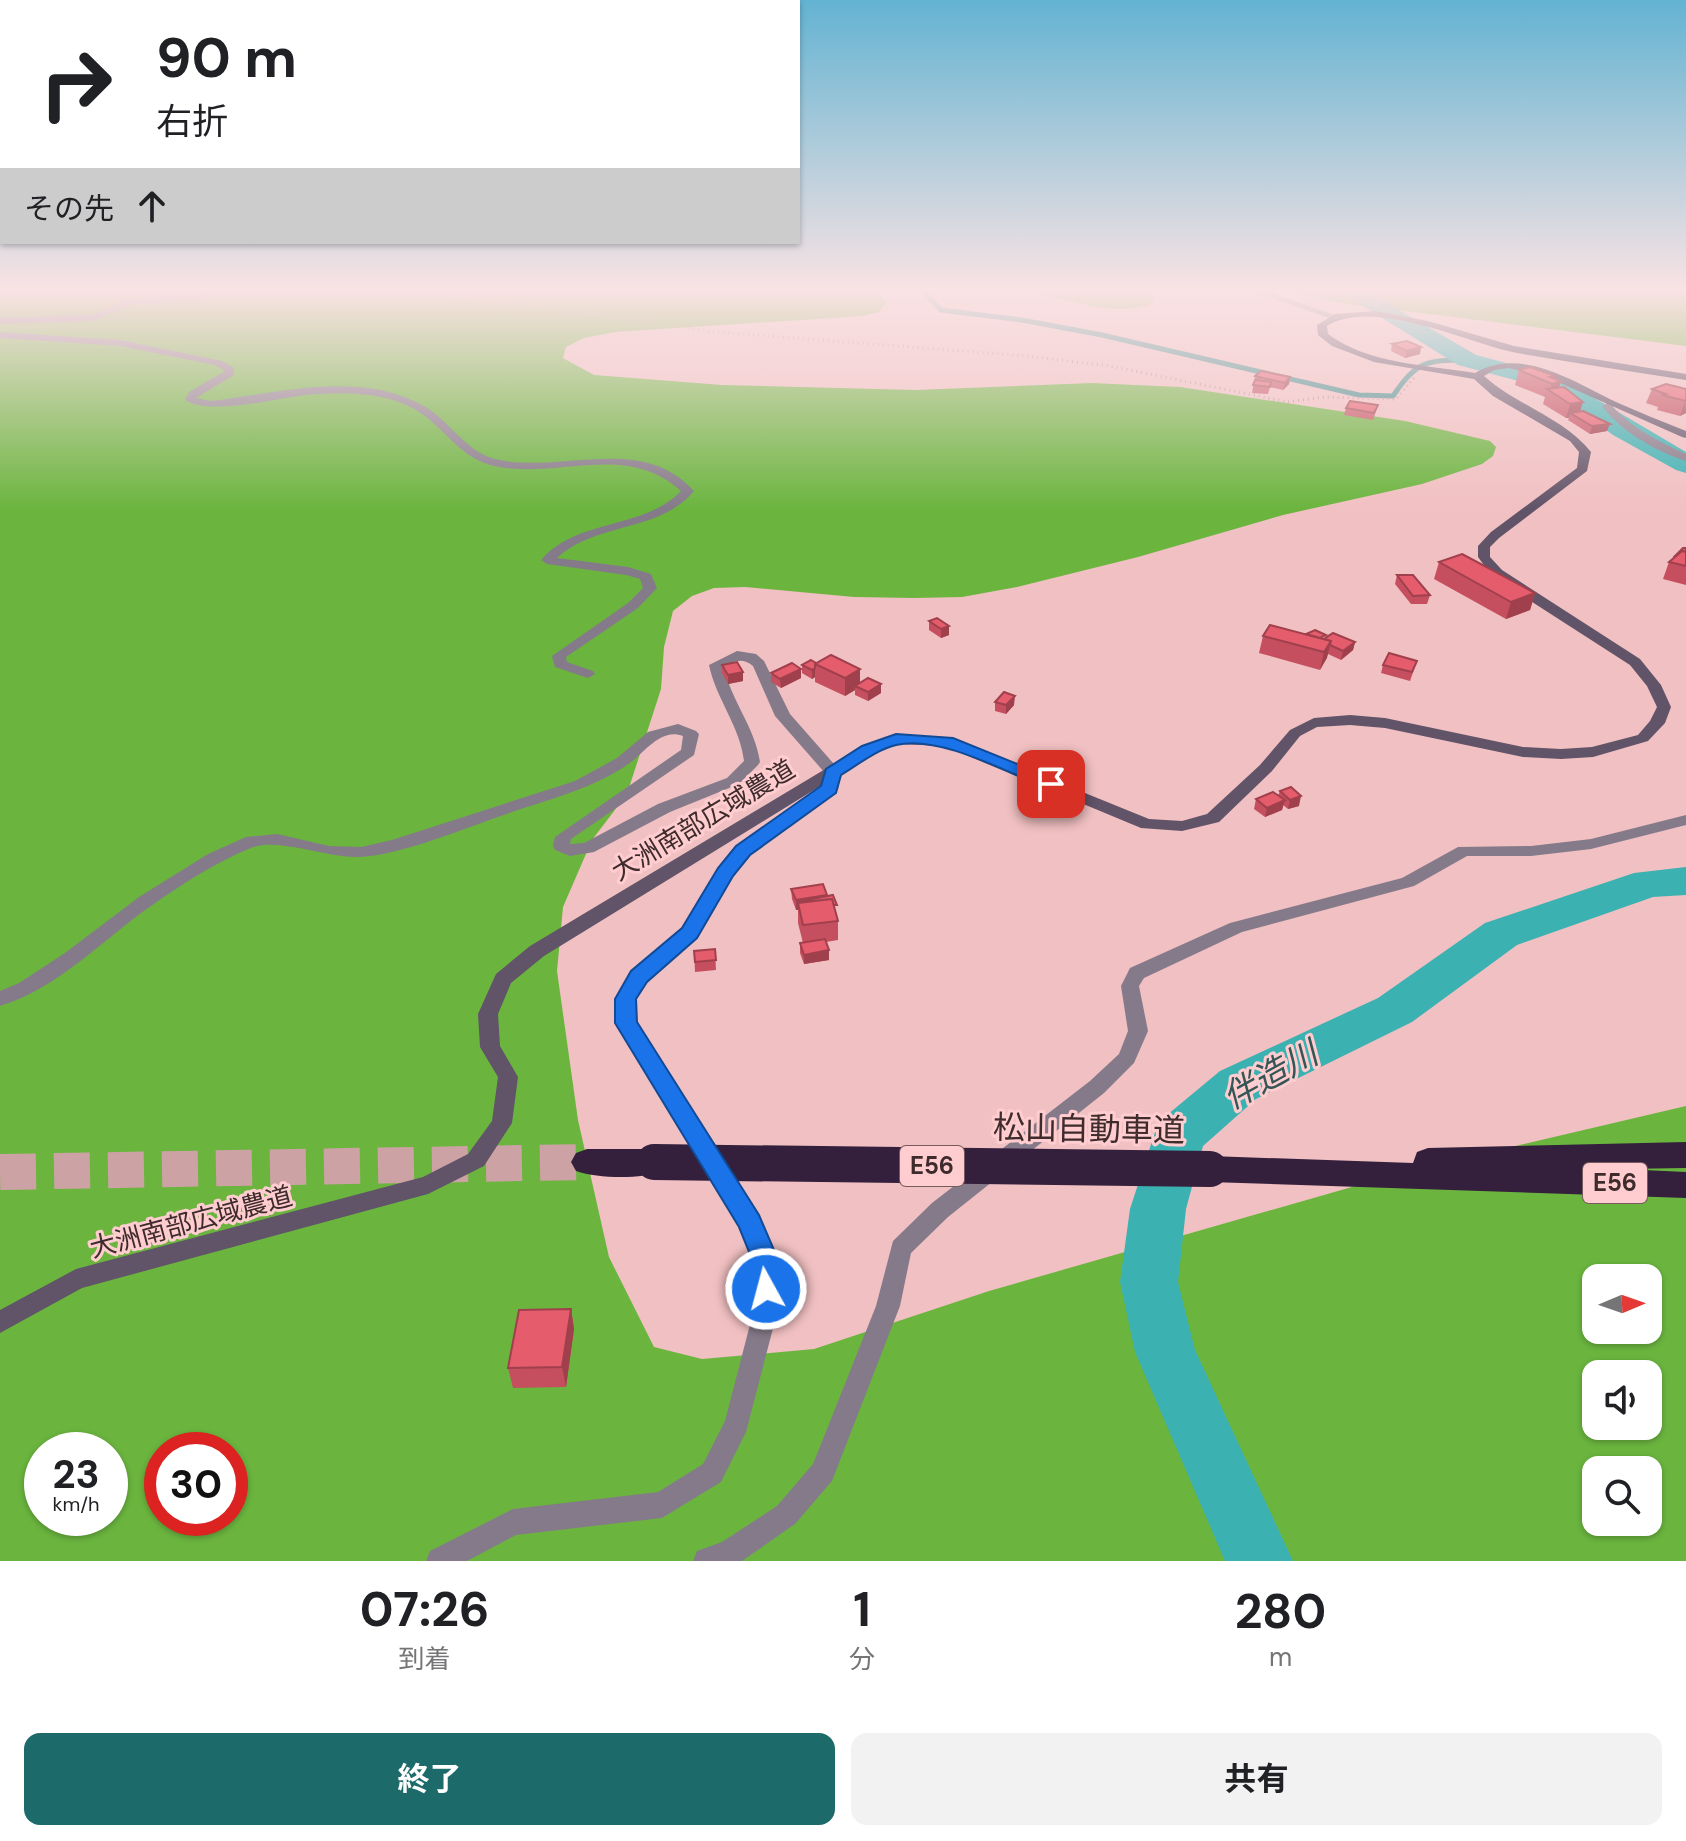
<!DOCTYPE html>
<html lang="ja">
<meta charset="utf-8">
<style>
body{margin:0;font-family:"DM Sans","Noto Sans JP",sans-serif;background:#f2f2f2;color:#202124;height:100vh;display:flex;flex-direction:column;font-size:30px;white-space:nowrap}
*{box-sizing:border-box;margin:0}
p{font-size:26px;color:#757577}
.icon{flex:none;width:44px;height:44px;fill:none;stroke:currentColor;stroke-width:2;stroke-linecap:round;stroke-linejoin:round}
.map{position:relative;height:1561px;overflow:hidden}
.panel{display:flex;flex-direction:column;background:#fff;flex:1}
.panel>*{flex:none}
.hud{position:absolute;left:0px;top:0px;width:800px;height:244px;box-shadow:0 2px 6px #0004;background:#fff;color:#202124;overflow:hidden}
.needle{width:52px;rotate:88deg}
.buttons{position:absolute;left:1582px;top:1264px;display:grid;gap:16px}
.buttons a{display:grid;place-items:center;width:80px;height:80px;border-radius:16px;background:#fff;box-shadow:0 2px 6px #0004;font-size:40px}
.speed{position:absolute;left:24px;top:1432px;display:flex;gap:16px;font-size:40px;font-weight:700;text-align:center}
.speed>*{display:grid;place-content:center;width:104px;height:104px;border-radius:50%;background:#fff;box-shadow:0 2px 6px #0004;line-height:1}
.speed small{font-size:20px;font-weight:400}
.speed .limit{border:12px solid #d22;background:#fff;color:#111}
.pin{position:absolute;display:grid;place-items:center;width:68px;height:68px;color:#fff;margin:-34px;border-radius:16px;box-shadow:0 4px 12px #0006}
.me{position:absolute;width:88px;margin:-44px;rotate:353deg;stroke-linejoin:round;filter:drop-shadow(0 0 6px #0008)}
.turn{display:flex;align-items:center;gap:28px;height:168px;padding:0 24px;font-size:36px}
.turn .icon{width:104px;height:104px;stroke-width:2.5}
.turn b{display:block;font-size:56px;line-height:68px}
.then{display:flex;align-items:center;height:76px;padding:0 24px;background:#0003;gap:16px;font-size:30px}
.eta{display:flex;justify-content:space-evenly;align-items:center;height:136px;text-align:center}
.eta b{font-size:48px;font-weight:700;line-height:56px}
.cta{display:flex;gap:16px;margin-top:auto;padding:16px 24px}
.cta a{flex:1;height:92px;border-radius:16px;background:#1d6a6a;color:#fff;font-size:32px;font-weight:700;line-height:92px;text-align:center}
.cta a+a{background:#f2f2f2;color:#202124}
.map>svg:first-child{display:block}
.forest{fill:#6bb53f;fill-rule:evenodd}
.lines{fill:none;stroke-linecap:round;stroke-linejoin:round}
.stream{stroke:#3d898a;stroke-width:5}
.river{fill:#3cb1b2;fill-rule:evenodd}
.highway-tunnel{stroke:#cda2a4;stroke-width:36;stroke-dasharray:36 18;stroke-linecap:butt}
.path{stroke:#b89092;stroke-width:3;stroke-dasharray:1 4;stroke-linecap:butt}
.street{fill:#857a89;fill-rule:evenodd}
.secondary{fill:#615368;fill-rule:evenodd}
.highway{fill:#34203c;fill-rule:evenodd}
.highway-bridge{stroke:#34203c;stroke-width:36}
.wall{fill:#c54f5e}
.shaded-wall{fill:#a0404c}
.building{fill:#e55c6d;stroke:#a0404c;stroke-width:2}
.route{fill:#1a73e8;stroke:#114b97;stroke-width:2}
.labels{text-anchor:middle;stroke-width:6;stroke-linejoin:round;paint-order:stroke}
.shield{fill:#ffcdcf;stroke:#785c5d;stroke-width:2}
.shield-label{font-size:24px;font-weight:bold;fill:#3e2b2c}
.street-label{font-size:26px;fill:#3e2b2c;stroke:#ffcdcf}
.near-street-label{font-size:32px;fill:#3e2b2c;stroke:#ffcdcf}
.near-water-label{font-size:34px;font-style:italic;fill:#345656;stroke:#ffcdcf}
</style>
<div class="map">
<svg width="1686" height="1561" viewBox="0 0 1686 1561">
<rect width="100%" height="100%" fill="#f1c0c2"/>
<g class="forest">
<path d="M0 290H872L880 293 886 303 879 312 862 316 615 332 584 338 566 347 563 358 594 375 722 385 915 390 1092 383 1180 387 1405 421 1490 441 1496 447 1493 456 1482 464 1422 484 1283 515 1138 557 1017 587 962 597 914 598 854 597 745 587 714 588 692 596 673 611 664 647 661 689 627 794 592 840 563 907 557 971 578 1120 609 1257 654 1347 702 1359 814 1349 989 1291 1404 1172 1686 1106V1561H0ZM1596 1278H1648V1330H1596ZM1596 1374H1648V1426H1596ZM42 1450H110V1518H42ZM162 1450H230V1518H162ZM1596 1470H1648V1522H1596Z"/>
<path d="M1029 290H1146L1155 296 1153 303C1115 318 1067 300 1029 290Z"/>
<polygon points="1288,290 1686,290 1686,346 1333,302"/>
</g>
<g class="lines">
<path class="stream" d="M922 290 941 310 1022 320 1102 335 1359 395 1393 396C1417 361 1426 360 1467 360"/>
<g class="river">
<polygon points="1337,290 1365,290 1476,355 1559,377 1686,452 1686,473 1676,470 1613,435 1562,398 1541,387 1458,365"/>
<polygon points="1686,867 1686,895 1653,897 1517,945 1412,1022 1256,1099 1203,1146 1186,1209 1178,1282 1195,1350 1293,1561 1225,1561 1135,1352 1120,1282 1130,1209 1154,1135 1161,1120 1220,1071 1378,998 1485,923 1634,873"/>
</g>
<polyline class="highway-tunnel" points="0,1172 587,1162"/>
<polyline class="path" points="386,290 510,302 715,332 1027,356 1110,366 1288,402 1324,397 1396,399 1414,378"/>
<g class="street">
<polygon points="210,290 224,290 198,299 129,305 92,321 0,324 0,318 92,315 127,300"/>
<polygon points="1249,290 1263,290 1340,317 1332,319"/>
<path d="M0 332 120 340 222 361 234 368V375L196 398 211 401C278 393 359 370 422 405 449 419 464 451 495 459 561 475 641 432 694 491 659 533 595 522 557 558L628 567 651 574 657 588 638 608 566 657 567 662 593 671 595 674 588 678 555 667 552 656 628 603 643 588 640 579 626 575 547 564 541 560C576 518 644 530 681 491 625 441 559 480 494 466 465 459 452 439 431 421 400 393 355 392 316 394 282 396 212 417 185 400L189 392 225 371 215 365 120 346 0 338Z"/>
<path d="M1612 400 1617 403 1613 407C1633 429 1660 442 1686 454V461C1655 451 1622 432 1602 406Z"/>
<path d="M737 651 756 654 764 661 790 714 841 772 838 789 749 855 732 875 695 937 646 981 635 999 636 1022 758 1215 778 1264 777 1313 746 1432 721 1482 662 1518 516 1535 467 1561H426L430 1551 513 1509 658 1492 703 1464 725 1421 753 1313 756 1264 740 1226 616 1023 615 999 632 971 682 929 719 868 737 847 822 787 825 773 775 716 753 666C742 657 735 661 724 667 731 701 755 727 760 762L758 765 739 784 670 812 594 852 570 856 555 850 553 846 555 837 681 750 683 736C660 727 644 754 627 765 593 788 554 798 515 811 472 825 401 856 358 857 326 858 277 837 251 848 216 862 182 884 151 906 102 940 59 988 0 1006V991L19 983 65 953 139 897 208 854 246 837 277 834 329 846 361 847 392 840 575 781 617 758 648 732 678 724 696 731 699 734 694 755 571 839 570 844 584 843 658 804 727 778 744 761C740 726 716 699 709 665Z"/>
<polygon points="1686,815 1686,825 1591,849 1531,856 1467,856 1414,886 1242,932 1144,978 1139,986 1148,1031 1134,1063 1104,1093 948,1217 911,1253 900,1306 832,1481 795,1524 742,1561 693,1561 697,1551 722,1542 777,1506 813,1464 876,1306 893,1241 932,1203 1090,1081 1119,1054 1128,1031 1121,986 1130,968 1230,923 1402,878 1458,847 1531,846 1591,839"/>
</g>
<path class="secondary" d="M1376 311 1428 321 1514 346 1686 374V380C1630 371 1573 363 1517 353 1466 343 1374 297 1327 326L1328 334C1368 364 1427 365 1475 373 1522 346 1574 382 1616 402 1639 412 1663 422 1686 431V438L1682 437 1540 374 1508 368 1494 370 1484 376C1516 405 1564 418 1591 452L1587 471 1499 538 1490 547V557L1502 570 1640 659 1661 685 1671 707 1665 723 1648 741 1593 757 1561 759 1523 757 1385 728 1350 725 1317 727 1300 736 1272 771 1219 822 1182 831 1141 828 944 746 898 744 874 753 544 956 511 983 498 1014 500 1046 518 1077 512 1123 484 1166 428 1194 82 1288 0 1333V1310L76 1269 423 1177 468 1154 492 1121 498 1077 480 1047 478 1014 496 974 530 946 862 747 896 734 952 739 1149 819 1182 821 1207 814 1260 765 1290 730 1314 718 1350 715 1385 718 1523 747 1561 749 1592 747 1638 735 1650 721 1657 707 1647 686 1630 665 1492 576 1478 557V546L1491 532 1577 468 1579 452 1570 441 1493 396 1474 379 1374 362 1332 346 1318 335 1317 325 1335 314Z"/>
<g class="highway">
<polygon points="1686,1142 1686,1168 1621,1169 1686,1172 1686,1198 1210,1182 1199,1178 1194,1169 1199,1160 1210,1156 1413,1163 1417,1152 1428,1148"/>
<path d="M587 1149H654L665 1153 670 1162 665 1171C641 1179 600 1179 576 1171L571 1162 576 1153Z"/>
</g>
<polyline class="highway-bridge" points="654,1162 1210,1169"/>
</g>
<g class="wall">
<polygon points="1392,344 1420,354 1405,358 1391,351"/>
<polygon points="1519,370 1555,376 1554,378 1561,381 1559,388 1583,402 1580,412 1607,431 1590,434 1568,420 1569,418 1566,418 1543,404 1545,397 1515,385"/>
<polygon points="1255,376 1290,377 1289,384 1283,390 1270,387 1268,394 1252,393"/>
<polygon points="1652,389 1686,389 1686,413 1680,416 1657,410 1658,407 1646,403"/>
<polygon points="1378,405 1373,420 1344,415 1346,408"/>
<polygon points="1686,548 1686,585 1663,579 1669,562 1675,556"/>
<polygon points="1439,562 1535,593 1530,610 1506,619 1434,579"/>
<polygon points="1397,575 1430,595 1427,604 1411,604 1395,584"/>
<polygon points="929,621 949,635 941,638 929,630"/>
<polygon points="1263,636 1325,639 1355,642 1353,650 1341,660 1328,654 1320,670 1259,653"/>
<polygon points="1417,661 1410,681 1381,673 1383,665"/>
<polygon points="816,663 860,669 860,682 881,693 868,701 855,695 855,690 845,696 815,682 815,677 812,679 802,673 802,665"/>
<polygon points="722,665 743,672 743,681 728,684 722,673"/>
<polygon points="801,669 801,678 781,688 771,682 771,673"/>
<polygon points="995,702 1014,705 1006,714 995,711"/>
<polygon points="1280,791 1299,806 1288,809 1283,805 1282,810 1265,817 1254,809 1256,799 1278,796"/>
<polygon points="791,889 827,895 837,914 836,914 838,921 838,940 826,942 829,960 804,964 800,953 800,943 803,943 798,923 798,910 796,910 792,899"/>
<polygon points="715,949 716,970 695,972 694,951"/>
<polygon points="571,1309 574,1329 566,1387 513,1388 508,1368"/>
</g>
<g class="shaded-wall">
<polygon points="1421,347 1420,354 1405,358 1407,351"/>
<polygon points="1555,376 1552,384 1561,381 1557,395 1550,391 1552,384 1550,377"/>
<polygon points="1290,377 1289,384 1283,390 1285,383"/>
<polygon points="1685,401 1686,413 1680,416"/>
<polygon points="1583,402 1578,417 1570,413 1569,418 1566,418 1570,404"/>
<polygon points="1610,424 1607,431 1590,434 1592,426"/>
<polygon points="1535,593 1530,610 1506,619 1511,602"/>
<polygon points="949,626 949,635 941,638 941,629"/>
<polygon points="1331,641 1327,658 1320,670 1324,652"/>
<polygon points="1355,642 1353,650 1341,660 1343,651"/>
<polygon points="815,668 815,677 812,679 812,670"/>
<polygon points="801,669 801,678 781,688 780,679"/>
<polygon points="860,669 860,687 855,686 855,690 845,696 845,678"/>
<polygon points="743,672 743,681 728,684 728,675"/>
<polygon points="881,684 881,693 868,701 868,692"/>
<polygon points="1015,696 1014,705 1006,714 1006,705"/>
<polygon points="1301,796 1299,806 1288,809 1290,800"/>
<polygon points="1285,800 1282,810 1265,817 1267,808"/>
<polygon points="827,895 827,905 812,899 812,907 798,903 798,910 796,910 796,900"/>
<polygon points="829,950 829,960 804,964 804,955"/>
<polygon points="571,1309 574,1329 566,1387 562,1367"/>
</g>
<g class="building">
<polygon points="1407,341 1421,347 1407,351 1392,344"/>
<polygon points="1530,367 1555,376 1550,377 1561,381 1552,384 1519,370"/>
<polygon points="1261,371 1290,377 1285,383 1255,376"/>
<polygon points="1255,380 1271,382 1270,387 1253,385"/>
<polygon points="1666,384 1686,389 1686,401 1662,395 1666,394 1652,389"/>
<polygon points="1564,387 1583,402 1570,404 1547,389"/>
<polygon points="1350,401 1378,405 1374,413 1346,408"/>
<polygon points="1583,411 1610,424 1592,426 1570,413"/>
<polygon points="1683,548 1686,548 1686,552 1682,551 1676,556 1675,556"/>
<polygon points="1682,551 1686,552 1686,566 1669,562"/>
<polygon points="1462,554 1535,593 1511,602 1439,562"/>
<polygon points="1397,575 1413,575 1430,595 1413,596"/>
<polygon points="937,618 949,626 941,629 929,621"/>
<polygon points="1270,625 1331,641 1324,652 1263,636"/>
<polygon points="1315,630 1326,635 1320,638 1306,634"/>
<polygon points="1333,633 1355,642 1343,651 1330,645 1331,641 1324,639"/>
<polygon points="1389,653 1417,661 1412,672 1383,665"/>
<polygon points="831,655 860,669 845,678 815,664"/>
<polygon points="811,660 816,663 815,664 815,668 812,670 802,665"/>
<polygon points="737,662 743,672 728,675 722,665"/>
<polygon points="792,663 801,669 780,679 771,673"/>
<polygon points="868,678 881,684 868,692 855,686"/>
<polygon points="1004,692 1015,696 1006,705 995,702"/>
<polygon points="1291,787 1301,796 1290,800 1280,791"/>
<polygon points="1273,792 1285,800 1267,808 1256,799"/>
<polygon points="823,884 827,895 796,900 791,889"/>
<polygon points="833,895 837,905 833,905 832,899 813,901 812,899"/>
<polygon points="832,899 838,921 803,925 798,903"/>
<polygon points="825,939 829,950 804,955 800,943"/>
<polygon points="715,949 716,960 695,962 694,951"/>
<polygon points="571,1309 562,1367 508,1368 519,1310"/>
</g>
<linearGradient id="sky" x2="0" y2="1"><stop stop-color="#63b3d2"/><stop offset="0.57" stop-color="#f9e3e4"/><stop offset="1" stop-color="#f9e3e4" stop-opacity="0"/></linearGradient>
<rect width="1686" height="509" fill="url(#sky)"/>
<path class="route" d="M896 734 953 738 1057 780 1060 784 1057 787H1044C1004 771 940 735 896 745 876 750 859 764 841 775L836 793 750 855 733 876 697 938 647 982 636 999 637 1022 759 1215 780 1264 779 1289 776 1297 766 1300 757 1297 753 1289 754 1264 739 1227 615 1023V999L631 971 682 928 718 868 736 846 821 786 826 769 862 746Z"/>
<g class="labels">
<g class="shield">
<rect x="900" y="1146" width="64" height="40" rx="6"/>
<rect x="1583" y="1163" width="64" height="40" rx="6"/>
</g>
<g class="shield-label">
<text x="932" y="1174">E56</text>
<text x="1615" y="1191">E56</text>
</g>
<g class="street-label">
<text transform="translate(703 820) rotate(-31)" y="9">大洲南部広域農道</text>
<text transform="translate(191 1222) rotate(-15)" y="9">大洲南部広域農道</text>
</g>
<g class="near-street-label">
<text transform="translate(1089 1129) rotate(1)" y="11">松山自動車道</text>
</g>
<g class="near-water-label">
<text transform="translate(1270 1075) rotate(-29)" y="12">伴造川</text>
</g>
</g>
</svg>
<div class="buttons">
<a><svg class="needle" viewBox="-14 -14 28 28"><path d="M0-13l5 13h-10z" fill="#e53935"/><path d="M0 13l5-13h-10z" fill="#757577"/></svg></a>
<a><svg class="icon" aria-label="sound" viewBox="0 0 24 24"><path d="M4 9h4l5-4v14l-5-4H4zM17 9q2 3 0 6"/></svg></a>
<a><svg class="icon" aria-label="search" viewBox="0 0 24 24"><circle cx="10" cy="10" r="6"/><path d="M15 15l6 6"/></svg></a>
</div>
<div class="speed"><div>23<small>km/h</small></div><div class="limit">30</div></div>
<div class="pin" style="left:1051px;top:784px;background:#d93025"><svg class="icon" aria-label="arrive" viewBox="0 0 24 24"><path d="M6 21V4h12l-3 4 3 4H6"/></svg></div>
<svg class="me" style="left:766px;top:1289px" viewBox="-20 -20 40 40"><circle r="17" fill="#1a73e8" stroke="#fff" stroke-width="3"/><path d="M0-11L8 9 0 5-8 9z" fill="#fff"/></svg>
<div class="hud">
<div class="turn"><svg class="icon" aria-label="right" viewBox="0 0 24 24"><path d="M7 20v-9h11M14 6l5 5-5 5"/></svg><div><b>90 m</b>右折</div></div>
<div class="then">その先<svg class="icon" aria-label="ahead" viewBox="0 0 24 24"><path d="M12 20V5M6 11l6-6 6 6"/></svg></div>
</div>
</div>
<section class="panel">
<div class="eta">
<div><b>07:26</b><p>到着</p></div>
<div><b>1</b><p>分</p></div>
<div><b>280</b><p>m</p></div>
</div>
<div class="cta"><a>終了</a><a>共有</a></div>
</section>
